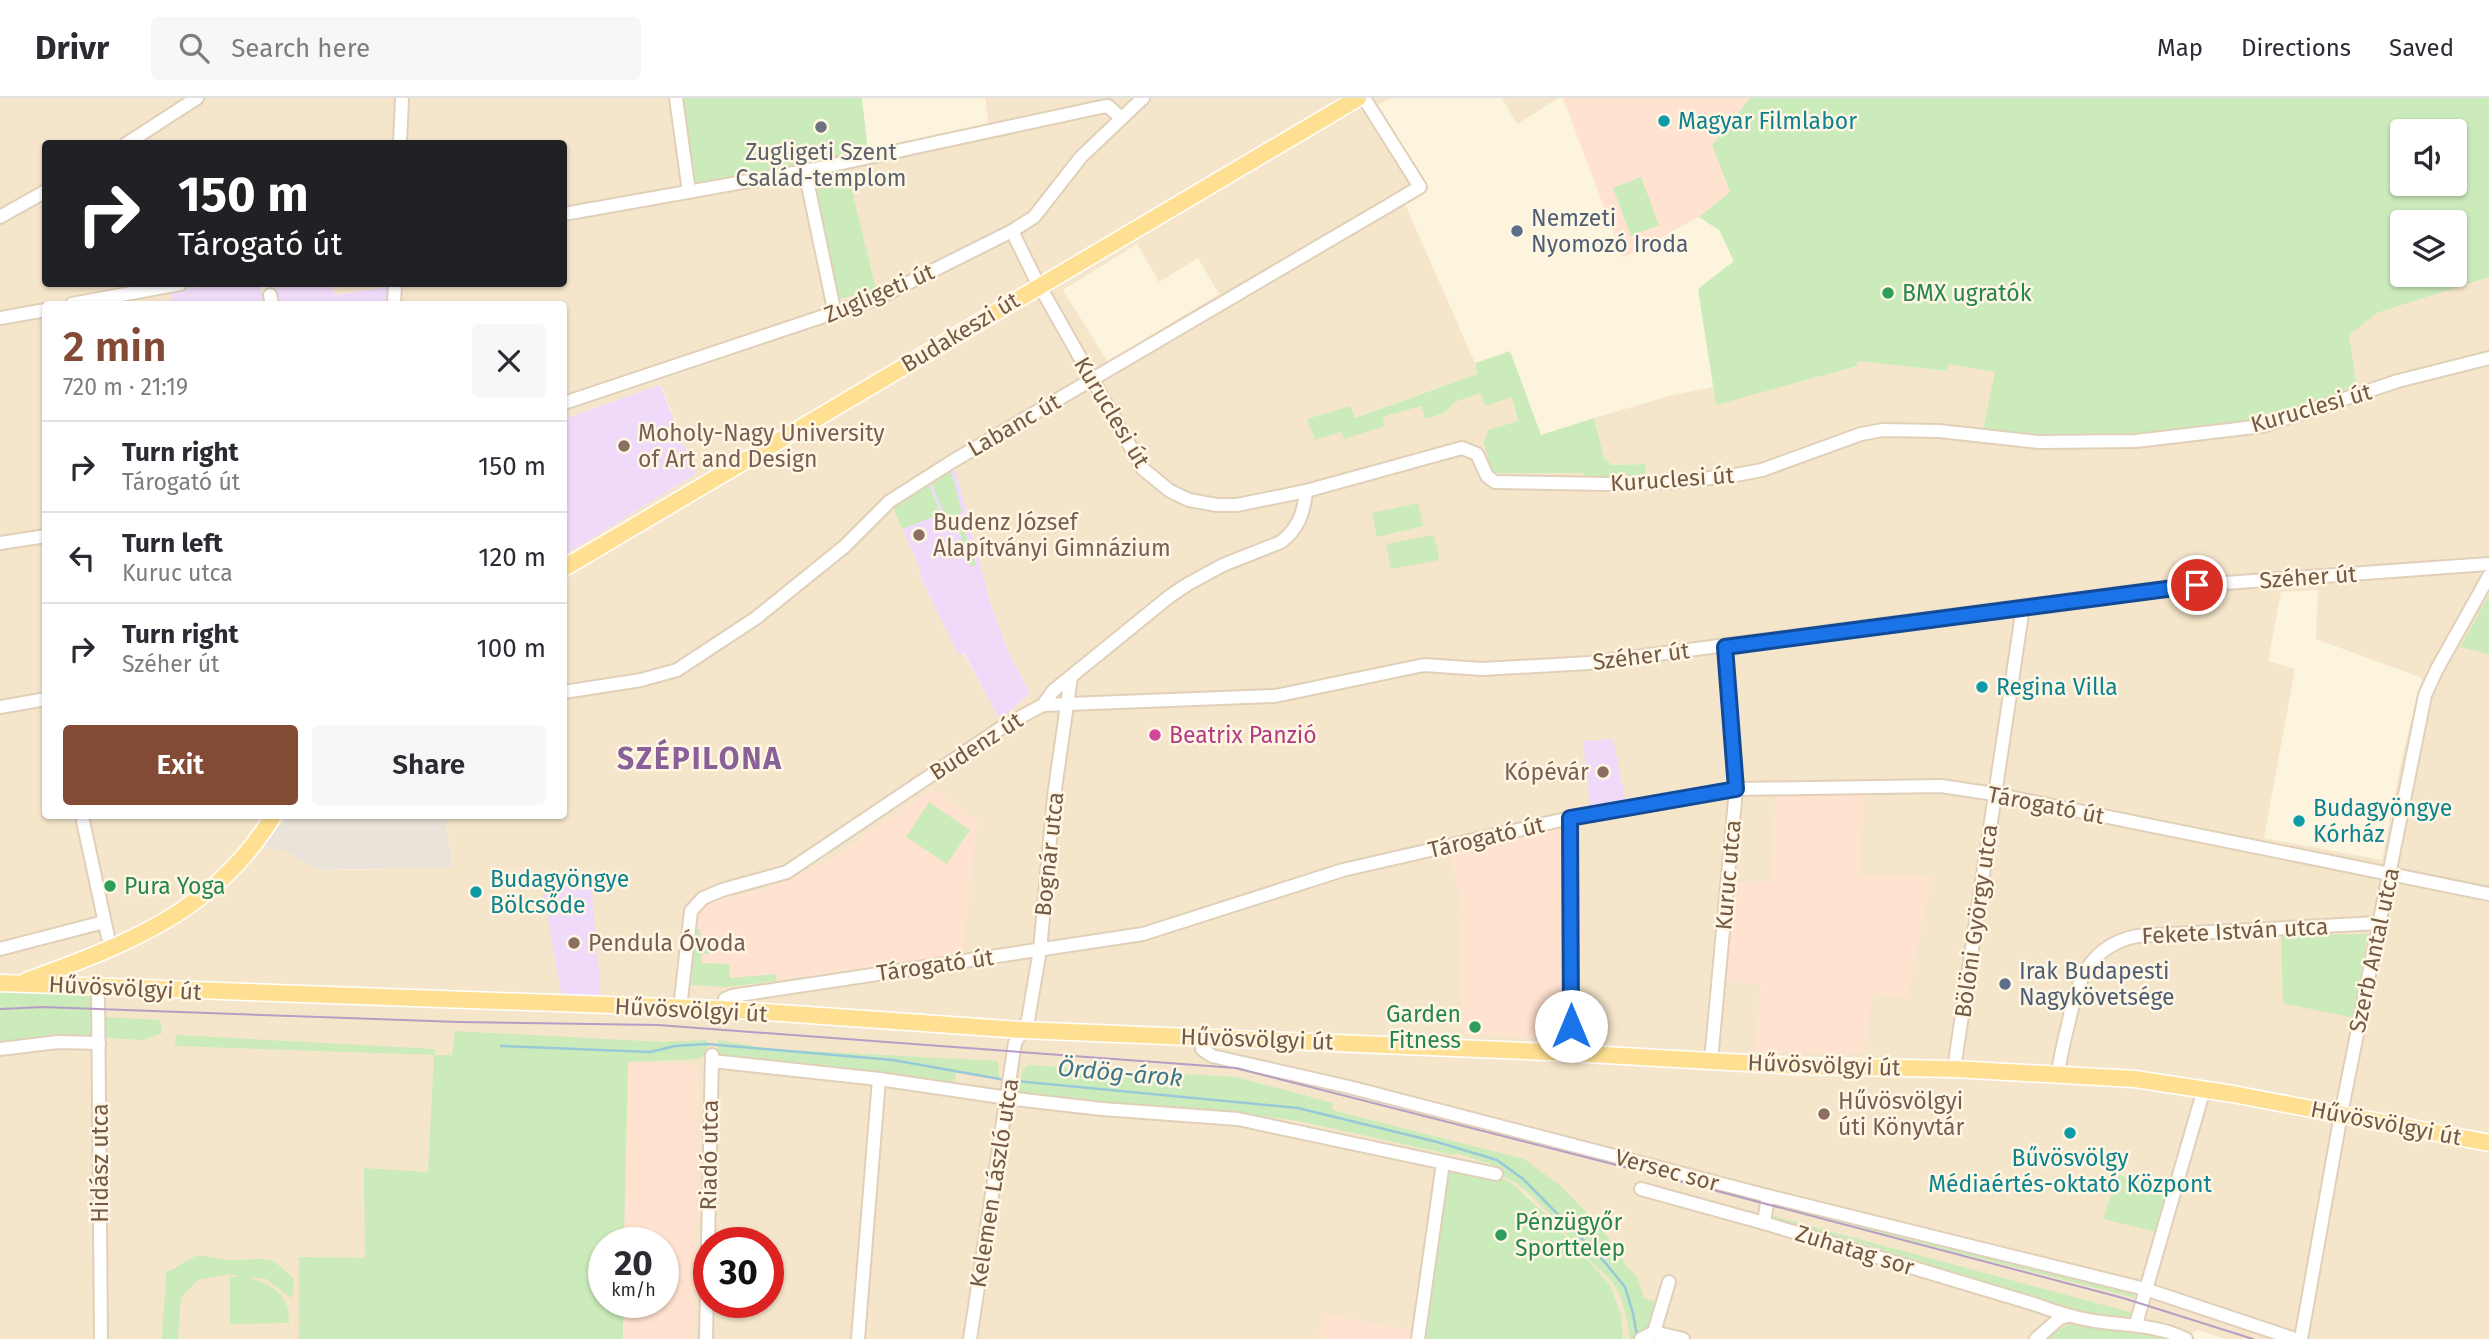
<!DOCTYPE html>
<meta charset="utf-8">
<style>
body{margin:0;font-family:"Fira Sans",sans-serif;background:#f7f7f7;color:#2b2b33;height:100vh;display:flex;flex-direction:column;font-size:26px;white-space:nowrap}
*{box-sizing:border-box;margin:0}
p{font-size:23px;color:#7c7c81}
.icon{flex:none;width:38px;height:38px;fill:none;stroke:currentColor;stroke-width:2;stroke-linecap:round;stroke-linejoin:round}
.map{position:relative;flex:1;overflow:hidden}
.details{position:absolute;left:42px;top:203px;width:525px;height:518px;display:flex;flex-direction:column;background:#fff;border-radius:7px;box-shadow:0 2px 5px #0004}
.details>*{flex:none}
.banner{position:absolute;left:42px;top:42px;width:525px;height:147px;border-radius:7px;box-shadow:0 2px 5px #0004;background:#202124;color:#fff;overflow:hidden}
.controls{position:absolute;left:2390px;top:21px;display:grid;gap:14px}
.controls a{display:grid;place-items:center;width:77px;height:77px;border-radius:7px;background:#fff;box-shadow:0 2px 5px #0004;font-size:35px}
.speed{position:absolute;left:588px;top:1129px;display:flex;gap:14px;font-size:35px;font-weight:700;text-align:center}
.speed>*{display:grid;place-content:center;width:91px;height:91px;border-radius:50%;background:#fff;box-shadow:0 2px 5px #0004;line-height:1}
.speed small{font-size:18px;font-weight:400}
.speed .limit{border:10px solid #d22;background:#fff;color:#111}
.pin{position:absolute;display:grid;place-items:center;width:60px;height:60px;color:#fff;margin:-30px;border:4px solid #fff;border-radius:50%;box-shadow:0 2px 7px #0007}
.me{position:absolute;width:77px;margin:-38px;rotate:0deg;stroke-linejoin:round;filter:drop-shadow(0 0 5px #0008)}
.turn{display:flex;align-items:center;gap:24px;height:147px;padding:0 21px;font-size:32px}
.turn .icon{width:91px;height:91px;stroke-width:2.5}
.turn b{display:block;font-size:49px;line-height:60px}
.round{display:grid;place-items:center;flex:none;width:74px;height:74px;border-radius:7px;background:#f7f7f7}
.head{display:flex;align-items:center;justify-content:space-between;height:119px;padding:0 21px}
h1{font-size:42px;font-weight:600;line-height:52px;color:#834b36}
.cta{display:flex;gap:14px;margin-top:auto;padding:14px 21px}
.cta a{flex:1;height:80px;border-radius:7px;background:#834b36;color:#fff;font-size:28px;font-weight:600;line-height:80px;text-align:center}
.cta a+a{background:#f7f7f7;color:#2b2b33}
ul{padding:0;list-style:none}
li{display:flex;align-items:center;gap:21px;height:91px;padding:0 21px;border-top:2px solid #e1e1e2}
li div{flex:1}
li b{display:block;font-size:26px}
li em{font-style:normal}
header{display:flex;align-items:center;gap:42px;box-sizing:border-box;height:98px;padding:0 35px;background:#fff;border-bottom:2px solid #e1e1e2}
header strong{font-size:33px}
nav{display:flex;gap:38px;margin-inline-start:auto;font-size:24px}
.search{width:490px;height:63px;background:#f7f7f7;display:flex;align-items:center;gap:18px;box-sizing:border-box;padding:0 24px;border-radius:7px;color:#7c7c81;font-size:26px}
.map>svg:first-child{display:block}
.residential{fill:#f5e6cb;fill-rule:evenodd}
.commercial{fill:#ffe2d0}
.industrial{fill:#eae3da}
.education{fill:#f0daf9}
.green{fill:#cbebbb;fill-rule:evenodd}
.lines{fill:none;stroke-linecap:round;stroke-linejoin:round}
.stream{stroke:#97c9d9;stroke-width:2.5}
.minor-casing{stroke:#e1d0b9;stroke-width:16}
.major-casing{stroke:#fff;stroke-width:19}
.minor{stroke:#fff;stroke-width:12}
.major{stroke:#ffe092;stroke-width:16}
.tram{stroke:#b69dc6;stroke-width:2}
.route-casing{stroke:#114b97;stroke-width:18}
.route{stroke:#1a73e8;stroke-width:12}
.culture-dot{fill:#0f9aa8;stroke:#fff7e4;stroke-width:2.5}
.worship-dot{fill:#6b7280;stroke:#fff7e4;stroke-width:2.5}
.service-dot{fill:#5c6f8a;stroke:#fff7e4;stroke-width:2.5}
.leisure-dot{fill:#2e9e5b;stroke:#fff7e4;stroke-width:2.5}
.education-dot{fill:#8d6e63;stroke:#fff7e4;stroke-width:2.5}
.hotel-dot{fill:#d1479c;stroke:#fff7e4;stroke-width:2.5}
.labels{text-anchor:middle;stroke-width:5;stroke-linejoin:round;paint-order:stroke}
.culture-label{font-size:23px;fill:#0d838f;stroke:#fff7e4;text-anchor:start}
.worship-label{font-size:23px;fill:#5b616d;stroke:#fff7e4}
.service-label{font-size:23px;fill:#4e5e75;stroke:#fff7e4;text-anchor:start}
.street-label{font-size:23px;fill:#745945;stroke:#fff7e4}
.leisure-label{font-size:23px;fill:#27864d;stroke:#fff7e4;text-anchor:start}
.education-label{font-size:23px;fill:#785e54;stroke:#fff7e4;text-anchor:start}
.hotel-label{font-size:23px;fill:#b23c85;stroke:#fff7e4;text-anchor:start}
.water-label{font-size:24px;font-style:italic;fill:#3d7689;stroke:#fff7e4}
.district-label{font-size:30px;font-weight:bold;letter-spacing:2px;fill:#8a6098;stroke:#fff7e4}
</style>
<header>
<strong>Drivr</strong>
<div class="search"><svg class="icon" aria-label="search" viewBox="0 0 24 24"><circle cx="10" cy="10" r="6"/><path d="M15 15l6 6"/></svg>Search here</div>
<nav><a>Map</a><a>Directions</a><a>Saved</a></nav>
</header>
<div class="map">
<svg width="2489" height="1241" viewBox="0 0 2489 1241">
<rect width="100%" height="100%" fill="#fdf4dd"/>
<g class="residential">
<path d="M0 0H683L696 86 868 54 989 28 985 0H1390L1373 10 1424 87 1426 92 1405 106 1475 265 1477 276 1354 320 1349 308 1342 334 1344 340 1385 327 1383 319 1421 308 1425 321 1444 315 1455 304 1480 294 1512 299 1518 323 1489 332 1497 375H1582L1645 366 1612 367 1604 360 1594 320 1673 297 1713 289 1716 306 1857 268 1858 263 1947 273 1949 266 1996 274 1982 337 2349 237 2377 215 2489 179V1241H2226L2198 1232 2190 1237 2196 1241H1624L1610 1187 1546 1116 1524 1095 1423 1241 1323 1215 1319 1241H0ZM46 46H564V186H332L334 197 387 189V206H564V321L661 287 696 376 564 457V718H444L453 768 357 772H319L282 751 272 752 282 723 288 718H46V206H173L171 194 212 186H46ZM1137 146 1159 184 1198 160 1219 196 1108 264 1063 192ZM953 364 991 507 1008 553 1030 595 1000 621 963 555 959 557 949 538 920 478 921 474 893 408ZM2318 492 2316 541 2422 580 2402 659 2382 762 2264 740 2295 571 2268 563 2281 494ZM932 691 962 856 727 889 689 887 697 817 712 804 769 790 825 766ZM1776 697 1858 777 1931 779 1871 896 1756 954 1761 885 1725 883 1771 784ZM1452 755 1564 940 1463 935 1462 809ZM604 1144H663V1204H604ZM709 1144H768V1204H709Z"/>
<polygon points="1502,0 1559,0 1517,26"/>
</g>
<g class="commercial">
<polygon points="1563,0 1750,0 1712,47 1730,94 1699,119 1623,160"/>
<polygon points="932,691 977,724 962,856 727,889 689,887 697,816 712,804 769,790 825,766"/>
<polygon points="1865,695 1858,777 1931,779 1907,900 1871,896 1865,955 1755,954 1761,886 1724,883 1734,784 1771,784 1776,697"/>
<polygon points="1563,730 1564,940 1463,935 1462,809 1452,755"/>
<polygon points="628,964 699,967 694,1241 623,1241 623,1204 663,1204 663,1144 624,1144"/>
<polygon points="1323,1215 1419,1235 1418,1241 1319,1241"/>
</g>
<polygon class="industrial" points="288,718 444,718 453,769 319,772 282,751 272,752 264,747"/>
<g class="education">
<polygon points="212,186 260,186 265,206 173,206 170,194"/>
<polygon points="273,186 332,186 335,197 387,189 387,206 277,206"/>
<polygon points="660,287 696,376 564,457 564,321"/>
<polygon points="953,363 991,507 1008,553 1030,595 1000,622 964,555 959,557 949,538 920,478 921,474 893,408"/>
<polygon points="1613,641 1626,706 1590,710 1583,643"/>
<polygon points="591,783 601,901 562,900 542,789"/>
</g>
<g class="green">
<polygon points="683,0 862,0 868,54 696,86"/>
<path d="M1750 0H2489V179L2377 215 2349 237 2356 285 2304 314 2275 325 2136 343 1982 337 1995 274 1949 266 1947 273 1858 263 1857 268 1716 307 1698 191 1734 163 1719 132 1699 119 1730 94 1712 47ZM2403 33H2455V86H2403ZM2403 124H2455V177H2403Z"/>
<polygon points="845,64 876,192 834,202 805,73"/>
<polygon points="1641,79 1659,127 1631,138 1613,90"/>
<polygon points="1510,253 1541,337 1594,320 1604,360 1612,367 1646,366 1645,376 1587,380 1582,375 1496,375 1491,372 1484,345 1488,332 1518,323 1512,299 1485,308 1480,295 1455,304 1444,315 1425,321 1421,308 1383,319 1385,328 1344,341 1341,334 1315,342 1307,321 1350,308 1355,320 1477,276 1475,265"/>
<polygon points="950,369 962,414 959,416 976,467 971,469 954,417 946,420 930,382"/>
<polygon points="929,387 941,416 902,431 893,408 910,401 909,396"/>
<polygon points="1418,405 1423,428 1377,439 1372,415"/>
<polygon points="1434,437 1439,462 1391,471 1386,446"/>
<polygon points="2489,497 2489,556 2460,549"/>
<polygon points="929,704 970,732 947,766 906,739"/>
<polygon points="695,831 700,831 701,850 701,840 711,839 712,855 701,857 702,865 729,866 730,880 776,876 776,883 727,889 689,887"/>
<polygon points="2368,836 2354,920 2283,905 2281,837"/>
<polygon points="0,894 90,896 92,938 90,940 0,947"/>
<polygon points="104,919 160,922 162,935 143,942 104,940"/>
<polygon points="455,933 663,944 707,942 707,956 697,961 628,964 624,1144 604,1144 604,1204 623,1204 623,1241 299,1241 299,1159 365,1160 364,1070 428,1074 434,957 175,948 176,937 435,951 435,957 452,957"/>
<polygon points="718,942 772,951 998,963 999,981 957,972 953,989 717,957"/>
<path d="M1028 967 1236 979 1333 1005 1332 1012 1524 1061 1562 1089 1588 1116 1605 1135 1628 1170 1637 1178 1644 1200 1658 1205 1651 1233 1636 1241H1630C1627 1222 1624 1200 1612 1184 1604 1174 1593 1166 1584 1157 1557 1126 1536 1092 1497 1075L1496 1068 1456 1055 1453 1057 1298 1023 1238 1015 1018 996 1022 973Z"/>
<polygon points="1447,1068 1491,1077 1509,1083 1546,1116 1610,1187 1621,1217 1623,1241 1423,1241"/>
<polygon points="2118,1077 2170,1091 2157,1134 2103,1121"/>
<polygon points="1770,1117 2133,1215 2130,1219 2122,1222 2066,1210 1861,1145 1769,1121"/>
<polygon points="1841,1122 2134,1195 2135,1200 1840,1125"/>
<path d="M199 1157 224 1162 262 1161 274 1163 294 1181 292 1201 266 1181 248 1179C273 1188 289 1194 289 1225L230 1226V1179L240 1178 229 1176 198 1182 181 1199 178 1241H162C162 1218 166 1197 166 1174 180 1169 184 1162 199 1157Z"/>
<polygon points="2070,1226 2137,1232 2169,1241 2041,1241"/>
</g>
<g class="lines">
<g class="stream">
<polyline points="501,948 650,954 675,948 707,946 893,962 1005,982"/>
<polyline points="1015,983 1298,1010 1437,1044 1497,1062 1523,1081 1603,1162 1625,1189 1633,1215 1637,1238"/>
</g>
<defs>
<g id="minor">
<polyline points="676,0 689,94"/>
<polyline points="126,46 197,0"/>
<polyline points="400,46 402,0"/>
<polyline points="805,73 835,216"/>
<polyline points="564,116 805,73 1101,9 1108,8 1121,20"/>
<polyline points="0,119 46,93"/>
<polyline points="1012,133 1034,178 1143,371 1170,393 1189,402 1217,407 1237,407 1306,393 1462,350 1477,356 1487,378 1495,384 1606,386 1671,384 1730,378 1762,372 1861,336 1883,332 1939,333 2039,344 2136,343 2263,328 2398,283 2489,260"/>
<polyline points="270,197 272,206"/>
<polyline points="72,206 180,186"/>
<polyline points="394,206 395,186"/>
<polyline points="0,220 46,212"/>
<polyline points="564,305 878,200 1012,133 1034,119 1081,59 1143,0"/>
<polyline points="0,445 46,438"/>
<polyline points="564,594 641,582 677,572 756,520 845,448 890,403 953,363 1420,89 1364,0"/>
<polyline points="1043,607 1275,598 1424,567 1482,571 1589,565 2170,489 2489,466"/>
<polyline points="0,609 46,601"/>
<polyline points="1570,720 1571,955"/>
<polyline points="83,723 108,839"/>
<polyline points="0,851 104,824"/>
<polyline points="98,890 101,1241"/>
<path d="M680 910 691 813 703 800 722 792 787 774 1004 628 1043 607 1053 593 1170 498 1188 486 1223 467 1281 444C1298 431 1304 415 1306 393"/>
<polyline points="721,911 725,901 732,898 1143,836 1343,772 1570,720 1736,691 1941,688 1994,696 2489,796"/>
<polyline points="1203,939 1202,951 1212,958 1349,989 1768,1098 2145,1191 2295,1241"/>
<polyline points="0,951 58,944 99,945"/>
<polyline points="712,963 879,981 1015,1001 1102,1011 1238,1021 1496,1076"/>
<polyline points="1711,963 1736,691 1725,549"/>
<polyline points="1954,971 2023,509"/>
<path d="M2058 976C2060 960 2064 943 2068 927 2077 884 2088 848 2137 838L2379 825"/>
<path d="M1641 1091 1764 1125 2037 1207C2061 1216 2085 1223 2111 1225 2138 1228 2162 1229 2186 1241"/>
<polyline points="1764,1125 1768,1098"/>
<polyline points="2136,1226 2204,991"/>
<polyline points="1654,1234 1669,1184"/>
<polyline points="706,1241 712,957"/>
<polyline points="858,1241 879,981"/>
<polyline points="970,1241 1015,945 1028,922 1040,852 1054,698 1071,579"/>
<polyline points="1418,1241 1443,1065"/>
<polyline points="1641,1241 1654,1234 1683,1241"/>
<polyline points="2036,1241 2060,1220 2067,1218"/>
<polyline points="2301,1241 2341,1016 2425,597 2437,571 2489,478"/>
</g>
<g id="major">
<polyline points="564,470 1358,0"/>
<path d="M26 883C125 847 216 813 273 718"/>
<polyline points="0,885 721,911 1023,932 1571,955 1796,968 1954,971 2135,981 2233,996 2489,1045"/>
</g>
</defs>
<use href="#minor" class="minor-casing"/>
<use href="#major" class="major-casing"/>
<use href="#minor" class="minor"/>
<use href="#major" class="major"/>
<polyline class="tram" points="0,911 43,909 458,924 658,927 1236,970 1679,1083 2123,1200 2253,1241"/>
</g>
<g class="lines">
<defs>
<polyline id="route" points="1571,928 1570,720 1736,691 1725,549 2197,487"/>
</defs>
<use href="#route" class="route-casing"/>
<use href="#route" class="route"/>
</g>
<g class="culture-dot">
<circle cx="1664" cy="23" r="7"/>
<circle cx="1982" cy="589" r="7"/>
<circle cx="2299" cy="723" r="7"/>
<circle cx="476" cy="794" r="7"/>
<circle cx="2070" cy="1035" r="7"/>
</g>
<circle class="worship-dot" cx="821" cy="29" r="7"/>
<g class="service-dot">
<circle cx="1517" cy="133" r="7"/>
<circle cx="2005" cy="886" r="7"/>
</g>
<g class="leisure-dot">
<circle cx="1888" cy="195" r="7"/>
<circle cx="110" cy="788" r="7"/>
<circle cx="1475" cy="929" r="7"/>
<circle cx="1501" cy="1137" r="7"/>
</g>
<g class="education-dot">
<circle cx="624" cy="348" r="7"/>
<circle cx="919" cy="437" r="7"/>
<circle cx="1603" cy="674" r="7"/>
<circle cx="574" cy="845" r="7"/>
<circle cx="1824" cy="1016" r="7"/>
</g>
<circle class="hotel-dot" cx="1155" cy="637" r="7"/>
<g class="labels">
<g class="culture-label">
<text x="1678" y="31">Magyar Filmlabor</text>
<text x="1996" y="597">Regina Villa</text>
<text x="2313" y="718">Budagyöngye<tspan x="2313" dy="26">Kórház</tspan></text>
<text x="490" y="789">Budagyöngye<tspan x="490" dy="26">Bölcsőde</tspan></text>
<text x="2070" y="1068" text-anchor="middle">Bűvösvölgy<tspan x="2070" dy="26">Médiaértés-oktató Központ</tspan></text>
</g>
<g class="worship-label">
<text x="821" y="62">Zugligeti Szent<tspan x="821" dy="26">Család-templom</tspan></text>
</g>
<g class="service-label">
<text x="1531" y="128">Nemzeti<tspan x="1531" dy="26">Nyomozó Iroda</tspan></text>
<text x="2019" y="881">Irak Budapesti<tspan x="2019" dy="26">Nagykövetsége</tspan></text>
</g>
<g class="street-label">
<text transform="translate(879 195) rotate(-23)" y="8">Zugligeti út</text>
<text transform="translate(960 234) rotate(-31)" y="8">Budakeszi út</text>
<text transform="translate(2311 310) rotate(-16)" y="8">Kuruclesi út</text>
<text transform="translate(1112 314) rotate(59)" y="8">Kuruclesi út</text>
<text transform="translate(1014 327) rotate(-30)" y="8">Labanc út</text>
<text transform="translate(1672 381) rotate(-4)" y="8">Kuruclesi út</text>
<text transform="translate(2308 479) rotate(-4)" y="8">Széher út</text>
<text transform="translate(1641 558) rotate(-7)" y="8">Széher út</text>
<text transform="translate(976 648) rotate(-33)" y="8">Budenz út</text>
<text transform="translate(2046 707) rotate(11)" y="8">Tárogató út</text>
<text transform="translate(1486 739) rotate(-13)" y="8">Tárogató út</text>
<text transform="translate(1049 756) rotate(-84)" y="8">Bognár utca</text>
<text transform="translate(1728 777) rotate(-85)" y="8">Kuruc utca</text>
<text transform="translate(1976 823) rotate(-82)" y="8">Bölöni György utca</text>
<text transform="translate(2235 833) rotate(-3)" y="8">Fekete István utca</text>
<text transform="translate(2374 852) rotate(-78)" y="8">Szerb Antal utca</text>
<text transform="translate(935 867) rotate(-8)" y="8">Tárogató út</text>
<text transform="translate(125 890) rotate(3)" y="8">Hűvösvölgyi út</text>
<text transform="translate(691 912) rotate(3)" y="8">Hűvösvölgyi út</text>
<text transform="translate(1257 941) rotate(2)" y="8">Hűvösvölgyi út</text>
<text transform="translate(1824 967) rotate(2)" y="8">Hűvösvölgyi út</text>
<text transform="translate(2386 1025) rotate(11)" y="8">Hűvösvölgyi út</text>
<text transform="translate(709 1057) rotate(-89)" y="8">Riadó utca</text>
<text transform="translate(100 1065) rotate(-90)" y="8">Hidász utca</text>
<text transform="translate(1667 1072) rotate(15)" y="8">Versec sor</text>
<text transform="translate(994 1085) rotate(-81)" y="8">Kelemen László utca</text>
<text transform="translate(1855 1152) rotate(17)" y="8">Zuhatag sor</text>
</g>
<g class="leisure-label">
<text x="1902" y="203">BMX ugratók</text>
<text x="124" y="796">Pura Yoga</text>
<text x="1461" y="924" text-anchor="end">Garden<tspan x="1461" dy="26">Fitness</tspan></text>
<text x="1515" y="1132">Pénzügyőr<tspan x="1515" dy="26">Sporttelep</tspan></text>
</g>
<g class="education-label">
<text x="638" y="343">Moholy-Nagy University<tspan x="638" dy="26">of Art and Design</tspan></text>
<text x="933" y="432">Budenz József<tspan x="933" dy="26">Alapítványi Gimnázium</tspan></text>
<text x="1589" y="682" text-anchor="end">Kópévár</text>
<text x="588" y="853">Pendula Óvoda</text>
<text x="1838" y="1011">Hűvösvölgyi<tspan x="1838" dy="26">úti Könyvtár</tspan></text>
</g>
<g class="hotel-label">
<text x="1169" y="645">Beatrix Panzió</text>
</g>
<g class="water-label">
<text transform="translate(1120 975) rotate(5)" y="8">Ördög-árok</text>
</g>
<g class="district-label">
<text x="700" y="671">SZÉPILONA</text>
</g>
</g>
</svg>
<div class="controls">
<a><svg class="icon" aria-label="sound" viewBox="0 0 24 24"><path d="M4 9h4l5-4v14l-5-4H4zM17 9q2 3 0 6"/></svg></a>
<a><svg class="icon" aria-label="layers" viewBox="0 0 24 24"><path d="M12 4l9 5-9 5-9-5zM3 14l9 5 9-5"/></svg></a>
</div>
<div class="speed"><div>20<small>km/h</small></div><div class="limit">30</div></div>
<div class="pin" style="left:2197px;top:487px;background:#d93025"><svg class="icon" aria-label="arrive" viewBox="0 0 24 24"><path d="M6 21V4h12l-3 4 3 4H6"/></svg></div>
<svg class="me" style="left:1571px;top:928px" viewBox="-20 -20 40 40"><circle r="19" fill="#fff"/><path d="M0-13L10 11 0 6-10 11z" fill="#1a73e8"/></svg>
<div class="banner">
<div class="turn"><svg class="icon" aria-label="right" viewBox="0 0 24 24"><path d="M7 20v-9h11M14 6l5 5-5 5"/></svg><div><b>150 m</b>Tárogató út</div></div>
</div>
<section class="details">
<div class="head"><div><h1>2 min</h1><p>720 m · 21:19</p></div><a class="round"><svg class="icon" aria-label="close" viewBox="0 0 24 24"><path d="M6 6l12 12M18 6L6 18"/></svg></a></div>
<ul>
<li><svg class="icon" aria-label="right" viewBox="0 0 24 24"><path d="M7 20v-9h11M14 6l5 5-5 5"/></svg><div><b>Turn right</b><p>Tárogató út</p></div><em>150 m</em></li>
<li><svg class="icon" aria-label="left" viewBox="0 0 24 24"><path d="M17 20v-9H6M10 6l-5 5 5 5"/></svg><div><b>Turn left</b><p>Kuruc utca</p></div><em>120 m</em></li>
<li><svg class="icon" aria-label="right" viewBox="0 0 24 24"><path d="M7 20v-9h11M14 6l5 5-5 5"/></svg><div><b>Turn right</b><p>Széher út</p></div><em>100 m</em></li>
</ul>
<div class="cta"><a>Exit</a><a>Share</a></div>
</section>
</div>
